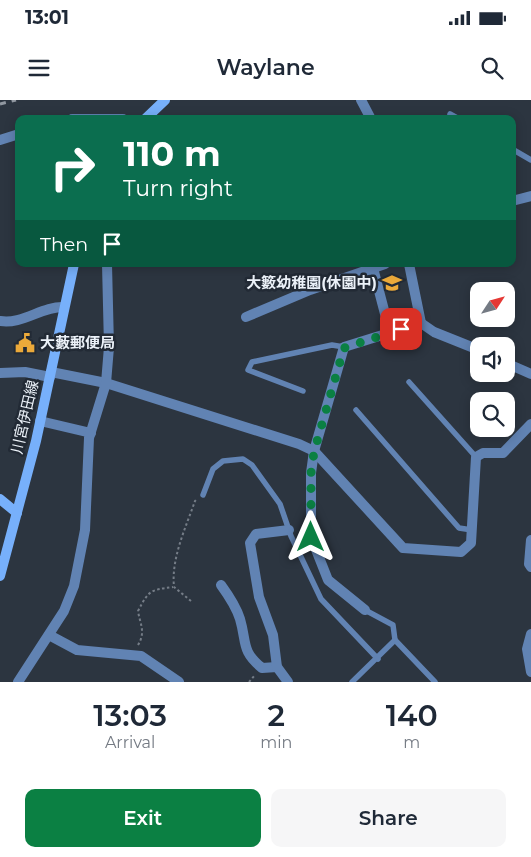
<!DOCTYPE html>
<meta charset="utf-8">
<style>
body{margin:0;font-family:Montserrat,"Noto Sans JP",sans-serif;background:#f6f6f7;color:#1f2937;height:100vh;display:flex;flex-direction:column;font-size:19px;white-space:nowrap}
*{box-sizing:border-box;margin:0}
p{font-size:16px;color:#747a83}
.icon{flex:none;width:28px;height:28px;fill:none;stroke:currentColor;stroke-width:2;stroke-linecap:round;stroke-linejoin:round}
.map{position:relative;height:582px;overflow:hidden}
.details{display:flex;flex-direction:column;background:#fff;flex:1}
.details>*{flex:none}
.guide{position:absolute;left:15px;top:15px;width:501px;height:152px;border-radius:10px;box-shadow:0 2px 12px #0003;background:#0b6e4f;color:#fff;overflow:hidden}
.needle{width:32px;rotate:54deg}
.controls{position:absolute;left:470px;top:182px;display:grid;gap:10px}
.controls a{display:grid;place-items:center;width:45px;height:45px;border-radius:10px;background:#fff;box-shadow:0 2px 12px #0003;font-size:25px}
.pin{position:absolute;display:grid;place-items:center;width:42px;height:42px;color:#fff;margin:-21px;border-radius:10px;box-shadow:0 2px 8px #0006}
.me{position:absolute;width:55px;margin:-28px;rotate:0deg;stroke-linejoin:round;filter:drop-shadow(0 0 4px #0008)}
.turn{display:flex;align-items:center;gap:18px;height:105px;padding:0 25px;font-size:22px}
.turn .icon{width:65px;height:65px;stroke-width:2.5}
.turn b{display:block;font-size:35px;line-height:42px}
.then{display:flex;align-items:center;height:48px;padding:0 25px;background:#0003;gap:10px;font-size:19px}
.eta{display:flex;justify-content:space-evenly;align-items:center;height:85px;text-align:center}
.eta b{font-size:30px;font-weight:600;line-height:35px}
.cta{display:flex;gap:10px;margin-top:auto;padding:10px 25px}
.cta a{flex:1;height:58px;border-radius:10px;background:#0b8043;color:#fff;font-size:20px;font-weight:600;line-height:58px;text-align:center}
.cta a+a{background:#f6f6f7;color:#1f2937}
.status{display:flex;justify-content:space-between;align-items:center;height:35px;padding:0 25px;background:#fff;direction:ltr}
.status svg{height:14px;fill:currentColor}
header{display:flex;justify-content:space-between;align-items:center;height:65px;padding:0 25px;background:#fff;font-size:22px;font-weight:600}
.map>svg:first-child{display:block}
.lines{fill:none;stroke-linecap:round;stroke-linejoin:round}
.path{stroke:#757d87;stroke-width:2;stroke-dasharray:2.5 2.5;stroke-linecap:butt}
.lane{stroke:#6183b3;stroke-width:5.5}
.street{stroke:#6183b3;stroke-width:10}
.secondary{stroke:#77b0fb;stroke-width:10}
.rail{stroke:#9198a1;stroke-width:3;stroke-dasharray:6 6;stroke-linecap:butt}
.route{stroke:#0b8043;stroke-width:9;stroke-dasharray:0 16.2}
.labels{text-anchor:middle;stroke-width:5;stroke-linejoin:round;paint-order:stroke}
.poi-label{font-size:15px;font-weight:bold;fill:#ecf2f9;stroke:#222a35;text-anchor:end}
.street-label{font-size:15px;fill:#ecf2f9;stroke:#222a35}
</style>
<div class="status"><b>13:01</b><svg viewBox="0 0 49 12"><path d="M0 12V9h3v3zM5 12V6h3v6zM10 12V3h3v9zM15 12V0h3v12zM26 1h20v11H26zM47 4h2v5h-2z"/></svg></div>
<header><svg class="icon" aria-label="menu" viewBox="0 0 24 24"><path d="M4 6h16M4 12h16M4 18h16"/></svg>Waylane<svg class="icon" aria-label="search" viewBox="0 0 24 24"><circle cx="10" cy="10" r="6"/><path d="M15 15l6 6"/></svg></header>
<div class="map">
<svg width="531" height="582" viewBox="0 0 531 582">
<rect width="100%" height="100%" fill="#2c3540"/>
<g class="lines">
<g class="path">
<path d="M191 501 174 487C171 458 186 427 195 401L197 399"/>
<path d="M138 545C146 532 140 524 138 511 149 490 150 490 173 487"/>
<polyline points="249,582 255,575"/>
</g>
<g class="lane">
<polyline points="450,14 459,19"/>
<polyline points="512,49 531,60"/>
<polyline points="409,282 476,357"/>
<polyline points="303,291 248,270 252,262 332,245 344,247"/>
<polyline points="356,310 459,428 472,430"/>
<polyline points="203,395 213,369 223,361 243,359 252,365 280,404 291,436 321,499 378,559"/>
<polyline points="395,540 435,582"/>
<polyline points="352,582 395,540 393,525 365,510"/>
</g>
<g class="street">
<polyline points="361,0 371,19"/>
<polyline points="72,19 123,19"/>
<polyline points="0,40 19,34"/>
<polyline points="512,101 531,96"/>
<polyline points="409,164 421,223"/>
<polyline points="373,168 390,233"/>
<polyline points="246,217 310,190 385,164"/>
<path d="M0 221C22 225 42 206 64 207"/>
<polyline points="421,223 434,232 479,250"/>
<polyline points="506,263 531,274"/>
<polyline points="51,272 106,283 299,344 314,351 403,448 461,452 471,443 476,357 483,353 503,353 531,324"/>
<polyline points="0,273 25,272 50,277"/>
<polyline points="40,321 91,333"/>
<polyline points="531,440 529,464 531,467"/>
<path d="M221 485C229 496 236 506 240 519 247 543 241 551 262 568L277 567"/>
<polyline points="365,510 328,480 311,437 311,373 314,351 344,247 421,223"/>
<polyline points="49,535 77,550 141,556 179,582"/>
<polyline points="531,572 527,549 531,534"/>
<polyline points="18,582 64,511 74,486 85,430 89,338 106,283 109,247 107,164"/>
<polyline points="288,582 277,567 273,535 259,497 250,443 256,434 289,430"/>
</g>
<g class="secondary">
<polyline points="145,19 165,0"/>
<polyline points="0,399 17,413"/>
<polyline points="0,476 36,341 74,164"/>
</g>
<polyline class="rail" points="0,4 16,0"/>
</g>
<g class="lines">
<polyline class="route" points="311,437 311,373 314,352 344,248 401,229"/>
</g>
<defs>
<symbol id="school-bare" viewBox="-9 -9 18 18"><path d="M0-5L7-2L0 1L-7-2ZM-4 1L0 2.5L4 1V4Q0 6-4 4Z" fill="#eba93a" stroke="#222a35" stroke-width="2.5" paint-order="stroke"/></symbol>
<symbol id="civic-bare" viewBox="-9 -9 18 18"><path d="M-.6-6.5H3V-4.5H.6V-3L4-1V1h2V6H-6V1h2V-1L-.6-3ZM-1.2 2.5V6h2.4V2.5Z" fill="#eba93a" stroke="#222a35" stroke-width="2.5" paint-order="stroke"/></symbol>
</defs>
<g fill-rule="evenodd">
<use href="#school-bare" x="378" y="169" width="28" height="28"/>
<use href="#civic-bare" x="11" y="229" width="28" height="28"/>
</g>
<g class="labels">
<g class="poi-label">
<text x="377" y="188">大籔幼稚園(休園中)</text>
<text x="40" y="248" text-anchor="start">大藪郵便局</text>
</g>
<g class="street-label">
<text transform="translate(25 317) rotate(-77)" y="5">川宮伊田線</text>
</g>
</g>
</svg>
<div class="controls">
<a><svg class="needle" viewBox="-14 -14 28 28"><path d="M0-13l5 13h-10z" fill="#e53935"/><path d="M0 13l5-13h-10z" fill="#747a83"/></svg></a>
<a><svg class="icon" aria-label="sound" viewBox="0 0 24 24"><path d="M4 9h4l5-4v14l-5-4H4zM17 9q2 3 0 6"/></svg></a>
<a><svg class="icon" aria-label="search" viewBox="0 0 24 24"><circle cx="10" cy="10" r="6"/><path d="M15 15l6 6"/></svg></a>
</div>
<div class="pin" style="left:401px;top:229px;background:#d93025"><svg class="icon" aria-label="arrive" viewBox="0 0 24 24"><path d="M6 21V4h12l-3 4 3 4H6"/></svg></div>
<svg class="me" style="left:311px;top:437px" viewBox="-20 -20 40 40"><path d="M0-17L14 15 0 8-14 15z" fill="#0b8043" stroke="#fff" stroke-width="4"/></svg>
<div class="guide">
<div class="turn"><svg class="icon" aria-label="right" viewBox="0 0 24 24"><path d="M7 20v-9h11M14 6l5 5-5 5"/></svg><div><b>110 m</b>Turn right</div></div>
<div class="then">Then<svg class="icon" aria-label="arrive" viewBox="0 0 24 24"><path d="M6 21V4h12l-3 4 3 4H6"/></svg></div>
</div>
</div>
<section class="details">
<div class="eta">
<div><b>13:03</b><p>Arrival</p></div>
<div><b>2</b><p>min</p></div>
<div><b>140</b><p>m</p></div>
</div>
<div class="cta"><a>Exit</a><a>Share</a></div>
</section>
